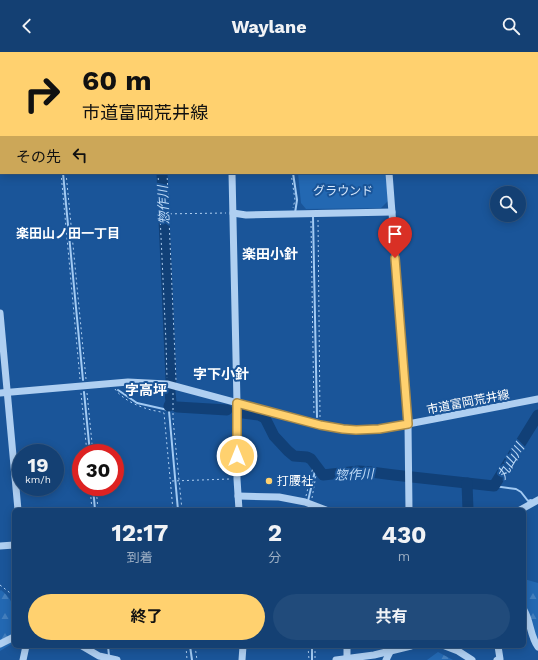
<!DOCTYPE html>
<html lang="ja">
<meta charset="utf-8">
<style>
body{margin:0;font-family:"Work Sans","Noto Sans JP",sans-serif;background:#214b7b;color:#f1f3f6;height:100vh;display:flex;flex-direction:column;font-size:15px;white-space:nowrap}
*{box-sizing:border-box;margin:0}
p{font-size:13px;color:#9dafc4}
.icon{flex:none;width:22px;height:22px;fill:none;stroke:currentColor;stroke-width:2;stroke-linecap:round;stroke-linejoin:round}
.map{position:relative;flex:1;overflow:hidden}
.side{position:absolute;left:12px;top:456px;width:514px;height:140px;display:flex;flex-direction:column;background:#144073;border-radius:6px;box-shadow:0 2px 10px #0003,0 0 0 1px #335985}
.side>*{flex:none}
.hud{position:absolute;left:0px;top:0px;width:538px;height:122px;box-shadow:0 2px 10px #0003,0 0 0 1px #335985;background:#ffd16f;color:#111;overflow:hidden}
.fabs{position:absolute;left:490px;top:134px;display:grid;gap:8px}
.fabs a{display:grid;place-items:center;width:36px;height:36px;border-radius:50%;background:#144073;box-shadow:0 2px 10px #0003,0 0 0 1px #335985;font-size:20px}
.speed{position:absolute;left:12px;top:392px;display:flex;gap:8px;font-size:20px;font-weight:700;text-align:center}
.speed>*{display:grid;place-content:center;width:52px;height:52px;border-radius:50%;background:#144073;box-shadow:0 2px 10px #0003,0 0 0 1px #335985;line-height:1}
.speed small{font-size:10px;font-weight:400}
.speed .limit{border:6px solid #d22;background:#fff;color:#111}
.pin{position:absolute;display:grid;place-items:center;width:34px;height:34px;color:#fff;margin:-41px -17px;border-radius:50% 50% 50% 0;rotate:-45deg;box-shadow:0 0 4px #0007}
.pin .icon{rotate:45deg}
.me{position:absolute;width:44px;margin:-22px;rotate:0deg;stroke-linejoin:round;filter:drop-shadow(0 0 3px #0008)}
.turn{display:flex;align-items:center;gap:14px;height:84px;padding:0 16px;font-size:18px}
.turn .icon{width:52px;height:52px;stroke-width:2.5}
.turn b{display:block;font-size:28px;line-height:34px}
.then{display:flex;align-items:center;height:38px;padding:0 16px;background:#0003;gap:8px;font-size:15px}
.eta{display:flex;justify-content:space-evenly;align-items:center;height:68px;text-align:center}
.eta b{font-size:24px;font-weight:700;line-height:28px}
.action{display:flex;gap:8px;margin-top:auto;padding:8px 16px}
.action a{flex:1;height:46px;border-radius:24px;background:#ffd16f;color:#111;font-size:16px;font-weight:700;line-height:46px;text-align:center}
.action a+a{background:#214b7b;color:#f1f3f6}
header{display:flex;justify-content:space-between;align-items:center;height:52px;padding:0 16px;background:#144073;font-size:18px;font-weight:700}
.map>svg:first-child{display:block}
.green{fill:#2368b2}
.forest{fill:url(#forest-firs)}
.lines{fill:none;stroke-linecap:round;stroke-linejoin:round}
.stream{stroke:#a2caf3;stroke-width:2}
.river{stroke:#114077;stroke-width:11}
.path{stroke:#afcff1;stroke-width:1;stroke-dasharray:2 3;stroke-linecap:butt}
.minor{stroke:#afcff1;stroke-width:7}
.route-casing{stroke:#a68848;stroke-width:10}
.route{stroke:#ffd16f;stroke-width:7}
.poi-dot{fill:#ffd16f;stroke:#1a5599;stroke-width:1.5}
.labels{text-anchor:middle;stroke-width:4;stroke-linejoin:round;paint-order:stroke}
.park-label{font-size:12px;fill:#d7e8fc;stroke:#1a5599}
.street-label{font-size:12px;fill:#fff;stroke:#1a5599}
.poi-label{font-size:12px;fill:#fff;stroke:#1a5599;text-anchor:start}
.water-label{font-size:13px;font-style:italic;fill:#bcd9f7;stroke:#1a5599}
.neighbourhood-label{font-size:13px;font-weight:bold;fill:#fff;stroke:#1a5599}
.quarter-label{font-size:14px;font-weight:bold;fill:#fff;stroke:#1a5599}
</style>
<header><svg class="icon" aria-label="back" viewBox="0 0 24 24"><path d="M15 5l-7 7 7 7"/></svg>Waylane<svg class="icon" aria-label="search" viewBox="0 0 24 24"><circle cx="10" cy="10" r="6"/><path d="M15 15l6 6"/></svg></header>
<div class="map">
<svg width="538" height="608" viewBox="0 0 538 608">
<defs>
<pattern id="forest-firs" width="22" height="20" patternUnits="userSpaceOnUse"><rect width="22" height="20" fill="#2368b2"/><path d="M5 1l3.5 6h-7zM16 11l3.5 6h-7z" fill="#447fbe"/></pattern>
</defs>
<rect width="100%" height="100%" fill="#1a5599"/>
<polygon class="green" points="298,121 386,121 388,149 381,156 306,157 301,151"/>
<g class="forest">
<polygon points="524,527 538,531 538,589 524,556"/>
<path d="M1 538C19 552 14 567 14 587L13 591 0 599V539Z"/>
<polygon points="438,600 453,608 427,608"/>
</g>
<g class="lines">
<g class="stream">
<polyline points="0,13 1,13"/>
<polyline points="0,74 1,74"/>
<polyline points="63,121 83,328"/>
<polyline points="293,121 297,148 295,161"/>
<polyline points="313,165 317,365"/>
<polyline points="118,338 137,351 168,358"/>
<polyline points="84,340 90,401"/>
<polyline points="169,354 169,359 178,458"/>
<polyline points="494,434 516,437 521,440 528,449 531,448"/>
<polyline points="93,435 95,458"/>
<polyline points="308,449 315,419"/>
<polyline points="108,594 109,604"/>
<polyline points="190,594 192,608"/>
<polyline points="312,594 312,608"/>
</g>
<g class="river">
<polyline points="0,24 1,24"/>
<polyline points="537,64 538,64"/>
<polyline points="162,121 171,328"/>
<polyline points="169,354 171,350 170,340"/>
<polyline points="177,355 227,358"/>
<polyline points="243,361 259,363 265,366 274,384 288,399 294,404 307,405 311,407 323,423 359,419 371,420 394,423 494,434 538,363"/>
<polyline points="467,431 468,458"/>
</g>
<g class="path">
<polyline points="59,0 59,1"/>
<polyline points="0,29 1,29"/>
<polyline points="537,69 538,69"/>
<polyline points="0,77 1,77"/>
<polyline points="61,121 80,327"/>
<polyline points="66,121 86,327"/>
<polyline points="158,121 166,290 167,326"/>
<polyline points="167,121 176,328"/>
<polyline points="291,121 295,148 293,156"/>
<polyline points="160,162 226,161"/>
<polyline points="318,168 320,365"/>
<polyline points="311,169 314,363"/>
<path d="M115 337C122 347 137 354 148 357 153 359 159 359 164 361L173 458"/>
<polyline points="81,341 87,401"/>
<polyline points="87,341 93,401"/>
<polyline points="173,341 173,367 182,458"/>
<polyline points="172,429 230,427"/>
<polyline points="90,435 92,458"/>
<polyline points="96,435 98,458"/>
<polyline points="306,444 313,415"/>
<polyline points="312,446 316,423"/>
<polyline points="0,533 14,544"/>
<polyline points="111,594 112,599"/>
<polyline points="186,594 187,608"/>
<polyline points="195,594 197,608"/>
<polyline points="308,594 309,608"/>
<polyline points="315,594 315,608"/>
</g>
<g class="minor">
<polyline points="287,0 287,1"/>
<polyline points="323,0 323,1"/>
<polyline points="360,0 360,1"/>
<polyline points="398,0 398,1"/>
<polyline points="432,0 432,1"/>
<polyline points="226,1 226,0"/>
<polyline points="478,1 478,0"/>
<polyline points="515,1 515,0"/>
<polyline points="0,17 1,17"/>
<polyline points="537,58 538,58"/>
<polyline points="232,121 237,351 237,427 239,458"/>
<polyline points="389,121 408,372 409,458"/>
<polyline points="233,161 246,163 392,160"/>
<polyline points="0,261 18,458"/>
<polyline points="0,341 128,330 167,332 320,373 356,378 379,377 408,372 538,347"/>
<polyline points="238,444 279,445 305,450 326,458"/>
<polyline points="520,458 538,448"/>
<polyline points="0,494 14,493"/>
<path d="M524 558C531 570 530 584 538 595"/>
<polyline points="0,592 14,585"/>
<polyline points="82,594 99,604 117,608"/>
<polyline points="347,594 347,606"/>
<polyline points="445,594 458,599 472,608"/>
<polyline points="23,608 26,594"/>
<polyline points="242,608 243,594"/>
<polyline points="336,608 374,603 411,594"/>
<polyline points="386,608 390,600"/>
<polyline points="497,608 500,607 498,594"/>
</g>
</g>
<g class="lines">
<defs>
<polyline id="route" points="237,404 237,351 320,373 343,377 356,378 379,377 408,372 395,206"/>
</defs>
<use href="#route" class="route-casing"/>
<use href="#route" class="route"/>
</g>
<circle class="poi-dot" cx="269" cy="429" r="4"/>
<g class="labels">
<g class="park-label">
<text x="343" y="143">グラウンド</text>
</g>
<g class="street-label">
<text transform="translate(468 350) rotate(-11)" y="4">市道富岡荒井線</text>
</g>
<g class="poi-label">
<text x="277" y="433">打腰社</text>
</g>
<g class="water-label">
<text transform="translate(163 153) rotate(-93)" y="5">惣作川</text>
<text transform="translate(510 409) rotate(-59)" y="5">丸山川</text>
<text transform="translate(354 422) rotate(-2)" y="5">惣作川</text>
</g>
<g class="neighbourhood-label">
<text x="68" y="186">楽田山ノ田一丁目</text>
</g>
<g class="quarter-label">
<text x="270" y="207">楽田小針</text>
<text x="221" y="327">字下小針</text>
<text x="146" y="343">字高坪</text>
</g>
</g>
</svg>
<div class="fabs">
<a><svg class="icon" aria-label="search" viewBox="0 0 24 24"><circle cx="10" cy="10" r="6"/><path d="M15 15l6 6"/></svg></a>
</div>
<div class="speed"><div>19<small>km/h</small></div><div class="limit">30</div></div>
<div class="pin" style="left:395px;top:206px;background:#d93025"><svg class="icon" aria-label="arrive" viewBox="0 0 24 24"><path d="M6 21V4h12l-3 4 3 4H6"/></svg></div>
<svg class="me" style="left:237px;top:404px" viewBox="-20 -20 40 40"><circle r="17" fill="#ffd16f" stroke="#fff" stroke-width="3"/><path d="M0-11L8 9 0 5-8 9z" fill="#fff"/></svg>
<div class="hud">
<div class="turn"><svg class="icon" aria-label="right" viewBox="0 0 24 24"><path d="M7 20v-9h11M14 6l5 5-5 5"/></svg><div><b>60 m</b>市道富岡荒井線</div></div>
<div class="then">その先<svg class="icon" aria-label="left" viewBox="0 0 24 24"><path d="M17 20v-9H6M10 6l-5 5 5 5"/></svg></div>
</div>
<section class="side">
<div class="eta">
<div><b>12:17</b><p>到着</p></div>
<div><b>2</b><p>分</p></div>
<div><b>430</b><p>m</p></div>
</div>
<div class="action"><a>終了</a><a>共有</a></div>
</section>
</div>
